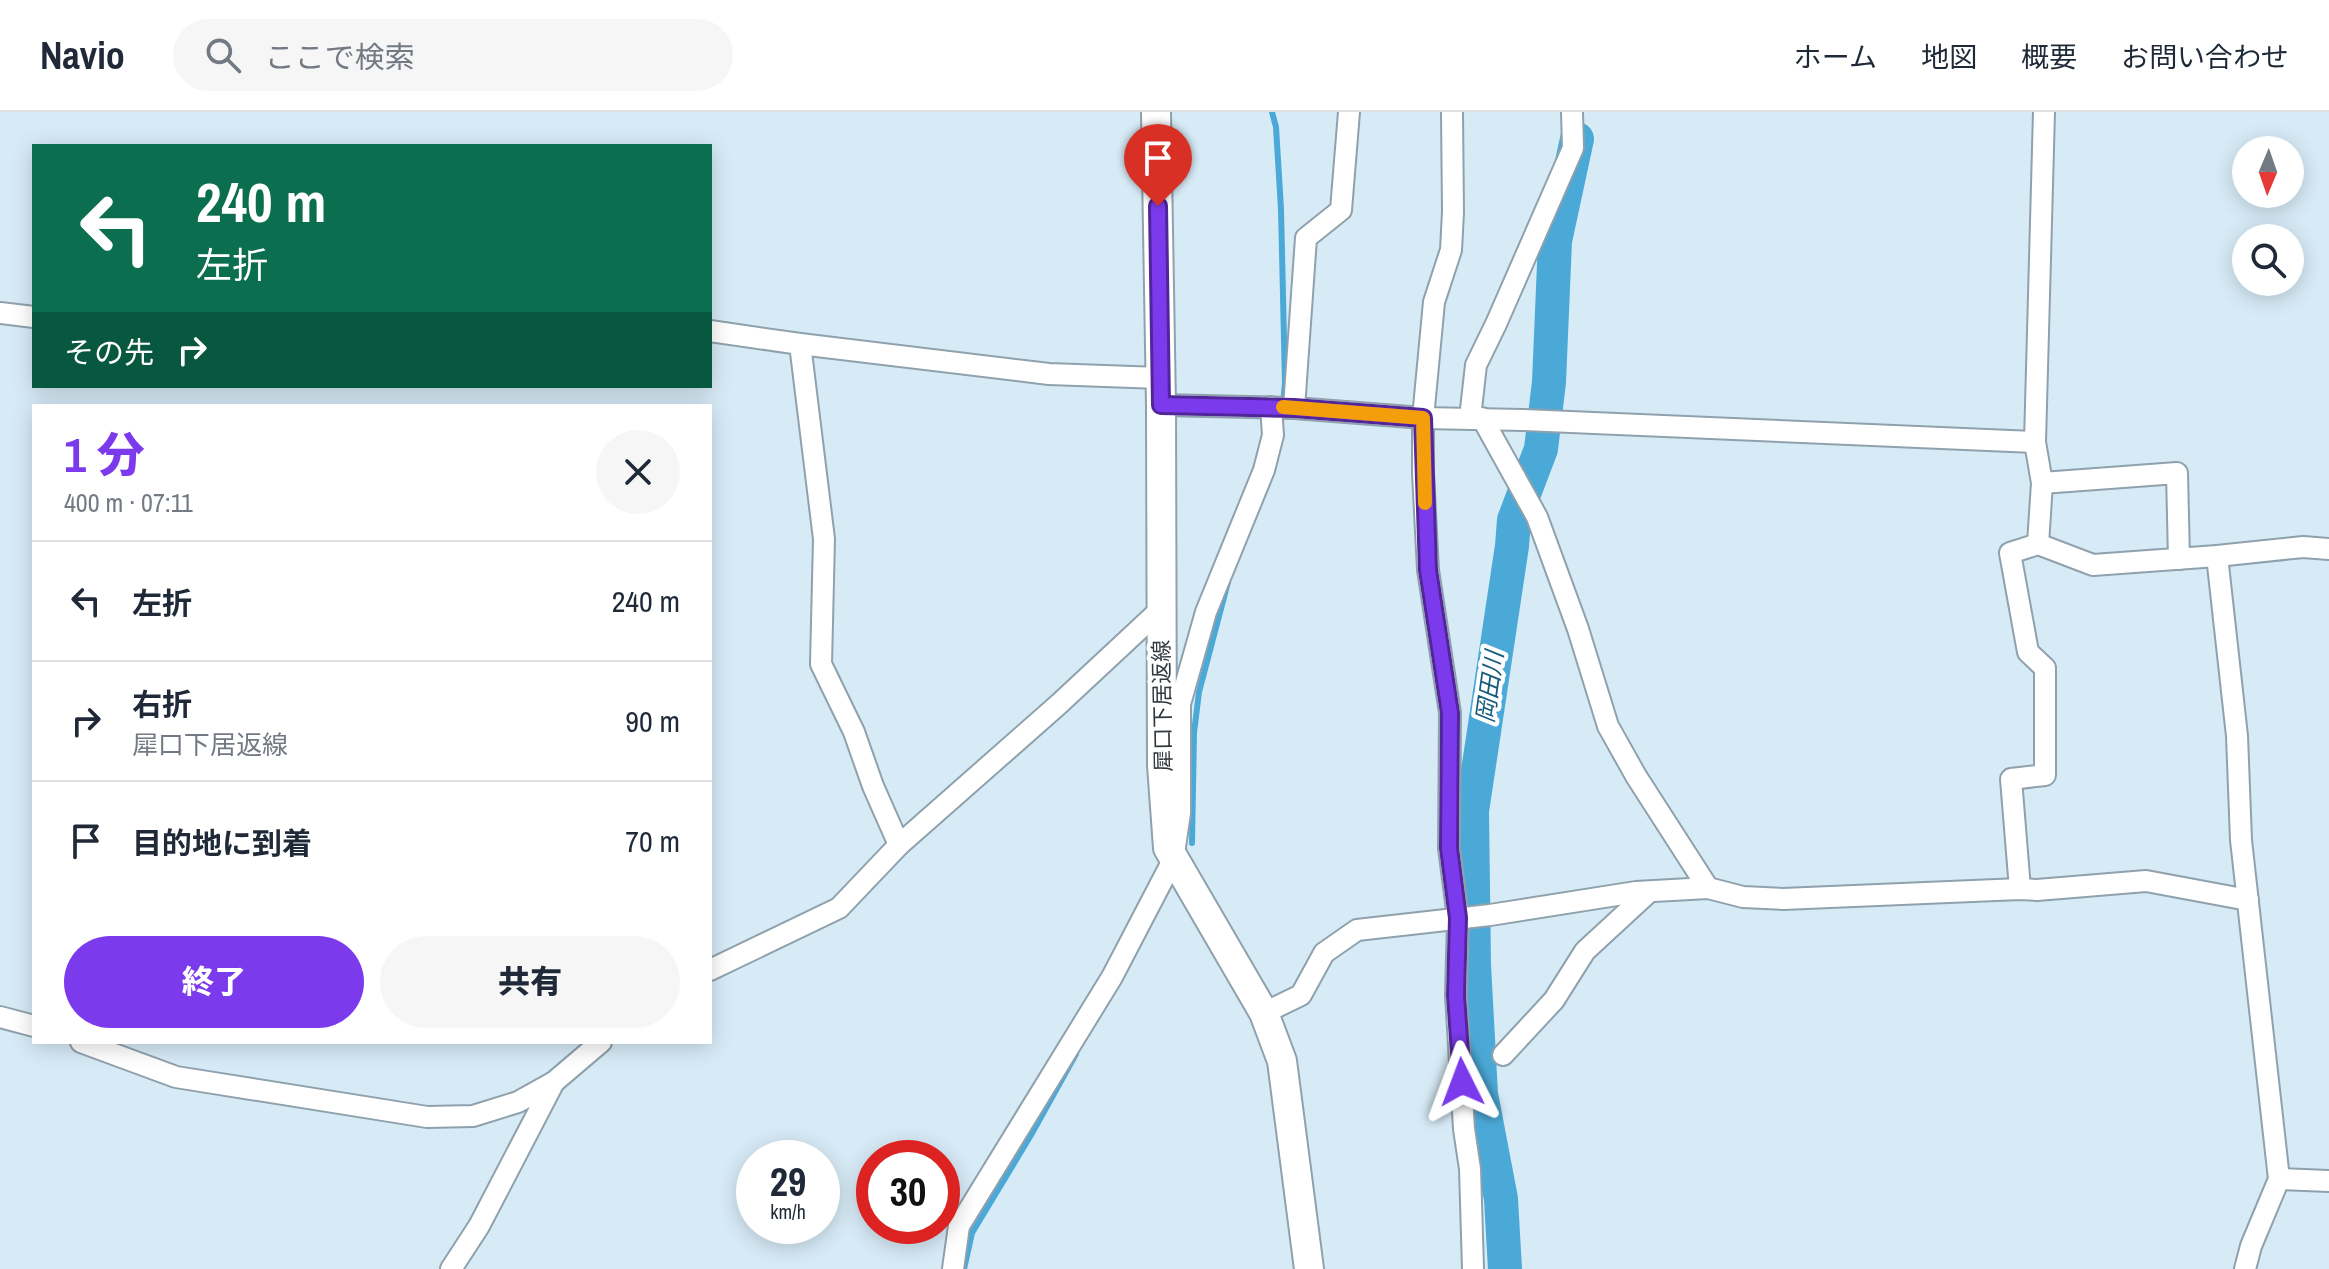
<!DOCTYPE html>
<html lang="ja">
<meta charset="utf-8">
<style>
body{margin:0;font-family:"Archivo Narrow","Noto Sans JP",sans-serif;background:#f6f6f7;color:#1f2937;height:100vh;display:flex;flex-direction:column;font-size:30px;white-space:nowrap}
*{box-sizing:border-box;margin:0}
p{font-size:26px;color:#747a83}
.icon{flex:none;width:44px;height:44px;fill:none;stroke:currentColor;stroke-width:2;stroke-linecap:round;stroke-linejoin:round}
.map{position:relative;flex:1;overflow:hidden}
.drawer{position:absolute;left:32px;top:292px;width:680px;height:640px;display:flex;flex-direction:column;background:#fff;border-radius:0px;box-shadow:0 4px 20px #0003}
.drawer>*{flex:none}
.guide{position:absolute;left:32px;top:32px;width:680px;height:244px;border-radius:0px;box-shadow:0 4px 20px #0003;background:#0b6e4f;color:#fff;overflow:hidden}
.needle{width:52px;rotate:182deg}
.buttons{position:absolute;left:2232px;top:24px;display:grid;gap:16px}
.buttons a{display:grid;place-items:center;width:72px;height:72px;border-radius:50%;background:#fff;box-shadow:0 4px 20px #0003;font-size:40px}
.speed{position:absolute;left:736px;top:1028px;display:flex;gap:16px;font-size:40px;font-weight:700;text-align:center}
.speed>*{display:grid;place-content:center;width:104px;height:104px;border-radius:50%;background:#fff;box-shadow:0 4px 20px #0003;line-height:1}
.speed small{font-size:20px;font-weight:400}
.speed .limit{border:12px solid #d22;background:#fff;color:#111}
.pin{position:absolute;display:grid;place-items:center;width:68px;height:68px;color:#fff;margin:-82px -34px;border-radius:50% 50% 50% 0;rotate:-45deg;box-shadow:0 0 8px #0007}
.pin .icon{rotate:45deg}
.me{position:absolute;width:88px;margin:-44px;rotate:357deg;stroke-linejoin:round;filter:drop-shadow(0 0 6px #0008)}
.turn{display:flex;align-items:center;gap:28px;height:168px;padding:0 32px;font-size:36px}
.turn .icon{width:104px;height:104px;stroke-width:2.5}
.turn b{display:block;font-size:56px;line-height:68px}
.then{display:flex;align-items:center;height:76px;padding:0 32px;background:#0003;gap:16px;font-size:30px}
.round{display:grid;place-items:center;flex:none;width:84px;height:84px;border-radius:42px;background:#f6f6f7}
.headline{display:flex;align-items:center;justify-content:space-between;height:136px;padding:0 32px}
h1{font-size:48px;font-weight:800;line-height:60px;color:#7c3aed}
.button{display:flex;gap:16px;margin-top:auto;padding:16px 32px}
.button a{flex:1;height:92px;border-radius:48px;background:#7c3aed;color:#fff;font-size:32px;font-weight:800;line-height:92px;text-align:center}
.button a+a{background:#f6f6f7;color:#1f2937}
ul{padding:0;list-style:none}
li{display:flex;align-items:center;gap:24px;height:120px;padding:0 32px;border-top:2px solid #e0e1e3}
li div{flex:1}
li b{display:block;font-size:30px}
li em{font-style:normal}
header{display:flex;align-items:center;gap:48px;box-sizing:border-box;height:112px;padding:0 40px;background:#fff;border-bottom:2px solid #e0e1e3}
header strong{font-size:38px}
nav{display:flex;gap:44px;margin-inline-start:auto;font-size:28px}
.search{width:560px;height:72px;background:#f6f6f7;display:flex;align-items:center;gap:20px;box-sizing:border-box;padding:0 28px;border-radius:44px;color:#747a83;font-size:30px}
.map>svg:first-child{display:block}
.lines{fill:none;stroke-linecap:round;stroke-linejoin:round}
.stream{stroke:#4ba9d7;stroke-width:6}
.river{stroke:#4ba9d7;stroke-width:34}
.minor-casing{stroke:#8fa1ac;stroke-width:24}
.secondary-casing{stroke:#8fa1ac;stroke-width:32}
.minor{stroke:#fff;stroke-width:20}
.secondary{stroke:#fff;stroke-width:28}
.route-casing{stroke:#51269a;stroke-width:20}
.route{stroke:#7c3aed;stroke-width:14}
.slow{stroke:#f59e0b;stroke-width:14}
.labels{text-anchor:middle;stroke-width:8;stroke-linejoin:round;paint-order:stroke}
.street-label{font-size:22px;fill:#323a3f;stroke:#fff}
.water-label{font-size:24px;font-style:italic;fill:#135c7c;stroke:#fff}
</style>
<header>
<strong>Navio</strong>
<div class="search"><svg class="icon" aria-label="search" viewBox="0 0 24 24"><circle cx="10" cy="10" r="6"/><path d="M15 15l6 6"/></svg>ここで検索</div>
<nav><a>ホーム</a><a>地図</a><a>概要</a><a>お問い合わせ</a></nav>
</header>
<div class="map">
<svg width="2329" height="1157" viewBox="0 0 2329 1157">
<rect width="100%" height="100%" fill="#d7ebf7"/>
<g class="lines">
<g class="stream">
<polyline points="1272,0 1276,15 1281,97 1285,271 1283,293"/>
<polyline points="1192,731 1194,621 1199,580 1228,470"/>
<polyline points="964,1157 972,1121 1031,1023 1076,942"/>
</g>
<polyline class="river" points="1505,1157 1501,1087 1481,982 1474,853 1472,699 1512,434 1514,408 1541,337 1549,270 1555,129 1577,27"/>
<defs>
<g id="minor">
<polyline points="1452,0 1453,100 1451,138 1434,190 1423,306 1423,361 1428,458 1450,601 1449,736 1458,806 1456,883 1464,1017 1470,1057 1473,1157"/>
<polyline points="0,201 34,205"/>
<polyline points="710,219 800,232 1049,262 1160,266"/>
<polyline points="800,232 824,427 821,552 854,620 873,674 899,733"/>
<polyline points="1161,293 1294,296 1423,306 1523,308 2035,330"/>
<polyline points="1294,296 1306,126 1341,98 1349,0"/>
<polyline points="1470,306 1476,253 1496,212 1573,36 1572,0"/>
<polyline points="1482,306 1537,405 1578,517 1608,614 1636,664 1708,776"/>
<polyline points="2042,371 2177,361 2179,447"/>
<polyline points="2038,432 2042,371 2035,330 2044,0"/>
<polyline points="2217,444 2237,624 2241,728 2279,1067 2251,1134 2245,1157"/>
<polyline points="2020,777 2011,667 2045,663 2045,556 2028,540 2010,441 2038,432 2093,453 2217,444 2303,435 2329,437"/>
<polyline points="710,858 839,796 899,733 1059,592 1161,497"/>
<polyline points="1264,901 1301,883 1324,841 1357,818 1490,803 1636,780 1708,776 1743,785 1783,787 2020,777 2037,778 2146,769 2248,788"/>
<polyline points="0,905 34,914"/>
<polyline points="81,930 176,965 427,1005 473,1004 518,990 554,970 601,930"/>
<polyline points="1503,943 1554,888 1585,839 1649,780"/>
<polyline points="2279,1067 2329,1069"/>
<polyline points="451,1157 479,1114 554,970"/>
<polyline points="953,1157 959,1114 1112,865 1173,748 1180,701 1180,592 1206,500 1264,358 1273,323 1271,295"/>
</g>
<polyline id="secondary" points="1156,0 1161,293 1162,653 1168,736 1264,901 1282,949 1309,1157"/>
</defs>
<use href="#minor" class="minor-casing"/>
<use href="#secondary" class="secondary-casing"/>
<use href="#minor" class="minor"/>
<use href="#secondary" class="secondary"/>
</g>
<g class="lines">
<defs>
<polyline id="route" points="1158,94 1161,293 1294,296 1423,306 1428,458 1450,601 1449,736 1458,806 1456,883 1462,970"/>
</defs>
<use href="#route" class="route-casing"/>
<use href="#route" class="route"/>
<polyline class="slow" points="1283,295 1423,306 1425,391"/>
</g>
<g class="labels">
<g class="street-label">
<text transform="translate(1162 594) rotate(-91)" y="8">犀口下居返線</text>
</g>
<g class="water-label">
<text transform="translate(1490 575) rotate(-82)" y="8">岡田川</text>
</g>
</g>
</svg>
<div class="buttons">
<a><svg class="needle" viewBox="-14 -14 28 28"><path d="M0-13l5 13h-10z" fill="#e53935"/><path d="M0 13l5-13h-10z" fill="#747a83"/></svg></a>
<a><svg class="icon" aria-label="search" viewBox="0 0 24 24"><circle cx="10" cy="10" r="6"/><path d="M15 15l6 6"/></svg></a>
</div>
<div class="speed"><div>29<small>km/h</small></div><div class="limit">30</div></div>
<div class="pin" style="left:1158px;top:94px;background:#d93025"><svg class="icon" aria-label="arrive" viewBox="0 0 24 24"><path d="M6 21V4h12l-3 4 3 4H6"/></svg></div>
<svg class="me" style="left:1462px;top:970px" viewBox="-20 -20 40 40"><path d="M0-17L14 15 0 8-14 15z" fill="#7c3aed" stroke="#fff" stroke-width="4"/></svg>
<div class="guide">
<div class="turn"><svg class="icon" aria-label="left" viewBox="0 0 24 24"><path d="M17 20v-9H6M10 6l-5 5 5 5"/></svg><div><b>240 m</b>左折</div></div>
<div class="then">その先<svg class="icon" aria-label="right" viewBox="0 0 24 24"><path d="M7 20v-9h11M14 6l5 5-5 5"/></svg></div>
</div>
<section class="drawer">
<div class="headline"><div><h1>1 分</h1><p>400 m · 07:11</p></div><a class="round"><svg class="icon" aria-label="close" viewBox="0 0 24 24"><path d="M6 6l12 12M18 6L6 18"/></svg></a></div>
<ul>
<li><svg class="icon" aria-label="left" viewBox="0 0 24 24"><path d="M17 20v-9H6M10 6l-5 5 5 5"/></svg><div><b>左折</b></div><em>240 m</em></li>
<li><svg class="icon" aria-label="right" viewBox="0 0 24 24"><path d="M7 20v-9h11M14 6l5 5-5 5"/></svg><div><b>右折</b><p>犀口下居返線</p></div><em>90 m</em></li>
<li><svg class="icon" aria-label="arrive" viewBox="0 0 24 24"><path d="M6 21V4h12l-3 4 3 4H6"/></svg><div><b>目的地に到着</b></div><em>70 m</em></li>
</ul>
<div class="button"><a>終了</a><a>共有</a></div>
</section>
</div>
